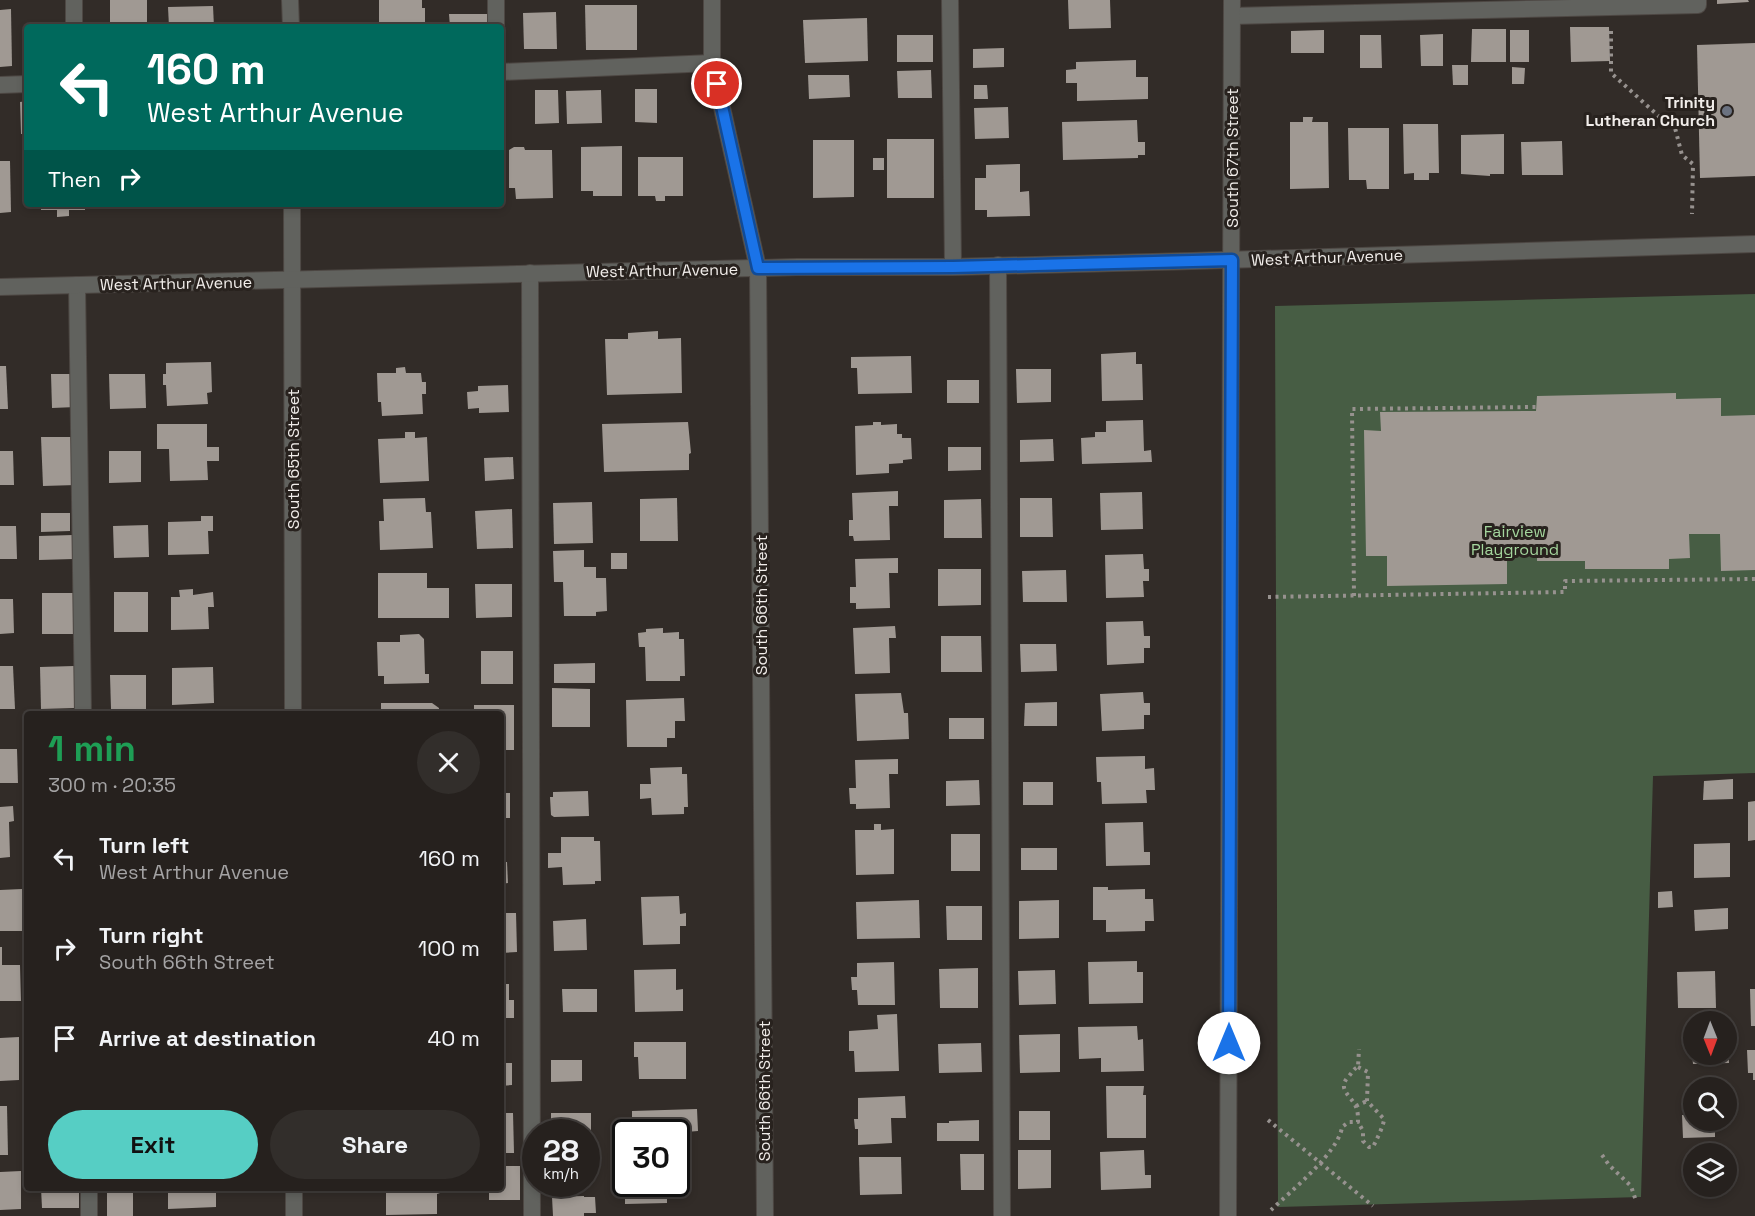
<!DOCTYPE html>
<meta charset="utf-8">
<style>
body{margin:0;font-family:"Space Grotesk",sans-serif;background:#322e2b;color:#f1f3f6;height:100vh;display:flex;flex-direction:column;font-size:22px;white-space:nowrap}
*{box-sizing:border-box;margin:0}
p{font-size:20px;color:#a4a3a4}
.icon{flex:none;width:33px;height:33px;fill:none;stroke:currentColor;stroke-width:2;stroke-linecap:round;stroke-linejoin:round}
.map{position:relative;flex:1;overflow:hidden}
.drawer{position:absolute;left:24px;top:711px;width:480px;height:480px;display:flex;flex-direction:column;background:#26211e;border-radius:6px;box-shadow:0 3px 9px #0003,0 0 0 2px #423e3c}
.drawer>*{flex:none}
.banner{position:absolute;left:24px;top:24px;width:480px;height:183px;border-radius:6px;box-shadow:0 3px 9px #0003,0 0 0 2px #423e3c;background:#00695c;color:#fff;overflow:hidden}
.needle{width:39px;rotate:179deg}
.buttons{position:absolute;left:1683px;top:1011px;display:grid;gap:12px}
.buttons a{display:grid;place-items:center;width:54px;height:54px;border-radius:50%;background:#26211e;box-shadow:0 3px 9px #0003,0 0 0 2px #423e3c;font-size:30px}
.speed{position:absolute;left:522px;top:1119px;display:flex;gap:12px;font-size:30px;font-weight:700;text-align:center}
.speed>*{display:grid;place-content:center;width:78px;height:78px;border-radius:50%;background:#26211e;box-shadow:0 3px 9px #0003,0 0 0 2px #423e3c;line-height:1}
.speed small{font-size:15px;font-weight:400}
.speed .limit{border:3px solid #111;border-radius:9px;background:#fff;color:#111}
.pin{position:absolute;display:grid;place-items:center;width:51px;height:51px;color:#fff;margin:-26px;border:3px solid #fff;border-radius:50%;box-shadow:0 2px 6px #0007}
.me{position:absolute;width:66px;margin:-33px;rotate:0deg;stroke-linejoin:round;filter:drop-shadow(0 0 4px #0008)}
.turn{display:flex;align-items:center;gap:21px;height:126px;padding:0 24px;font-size:27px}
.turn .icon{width:78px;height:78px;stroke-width:2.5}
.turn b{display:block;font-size:42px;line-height:51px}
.then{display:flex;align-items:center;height:57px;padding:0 24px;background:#0003;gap:12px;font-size:22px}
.round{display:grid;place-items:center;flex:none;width:63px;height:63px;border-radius:32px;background:#322e2b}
.overview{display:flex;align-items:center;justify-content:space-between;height:102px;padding:0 24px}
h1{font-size:36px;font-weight:700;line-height:45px;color:#1e9e55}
.action{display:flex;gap:12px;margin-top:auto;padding:12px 24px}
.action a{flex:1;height:69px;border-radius:36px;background:#56cec4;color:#111;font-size:24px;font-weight:700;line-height:69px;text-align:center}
.action a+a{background:#322e2b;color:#f1f3f6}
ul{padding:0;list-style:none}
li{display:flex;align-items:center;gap:18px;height:90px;padding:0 24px}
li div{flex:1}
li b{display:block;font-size:22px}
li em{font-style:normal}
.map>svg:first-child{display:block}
.green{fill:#475d44}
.building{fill:#a09993}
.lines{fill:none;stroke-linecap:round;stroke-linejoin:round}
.service-casing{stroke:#4d4743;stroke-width:18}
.minor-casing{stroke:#4d4743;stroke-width:18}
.path{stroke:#97928f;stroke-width:4;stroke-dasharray:3 4.5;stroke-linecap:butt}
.service{stroke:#61625e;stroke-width:16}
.minor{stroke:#61625e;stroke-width:16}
.route-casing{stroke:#114b97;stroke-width:15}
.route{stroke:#1a73e8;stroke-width:10}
.worship-dot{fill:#6b7280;stroke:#28221e;stroke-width:2}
.labels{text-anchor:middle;stroke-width:6;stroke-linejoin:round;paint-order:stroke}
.poi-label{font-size:16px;font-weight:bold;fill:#f1edea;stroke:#28221e;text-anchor:end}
.street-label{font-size:16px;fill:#f1edea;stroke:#28221e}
.park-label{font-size:16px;fill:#a4d69d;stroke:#28221e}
</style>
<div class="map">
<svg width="1755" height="1216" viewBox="0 0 1755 1216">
<rect width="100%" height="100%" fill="#322c28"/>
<polygon class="green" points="1755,294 1755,773 1653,776 1641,1197 1278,1207 1275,306"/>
<g class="building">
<rect x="110" y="0" width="37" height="27"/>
<polygon points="379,0 422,0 422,8 425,8 425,26 379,27"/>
<polygon points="1068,0 1110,0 1111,28 1069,29"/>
<polygon points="1717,0 1748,0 1749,2 1717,4"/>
<polygon points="585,5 637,5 637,50 586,50"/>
<polygon points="213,6 214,27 169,27 168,7"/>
<polygon points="11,9 12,66 0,67 0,10"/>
<polygon points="556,12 557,49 524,49 523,13"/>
<polygon points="449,14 488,14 488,27 450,27"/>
<polygon points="867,18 868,61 805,63 803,20"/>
<polygon points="1570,27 1609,27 1610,61 1571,62"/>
<polygon points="1472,29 1506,29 1506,62 1471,62"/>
<polygon points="1324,30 1324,53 1291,53 1291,31"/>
<rect x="1510" y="30" width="19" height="32"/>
<polygon points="1443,34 1443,66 1421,66 1420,35"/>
<rect x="897" y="35" width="36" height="27"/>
<polygon points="1360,35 1381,35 1382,68 1360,68"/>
<polygon points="1755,43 1755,176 1700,178 1697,45"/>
<polygon points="1004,48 1004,67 973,68 973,49"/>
<polygon points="1136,60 1136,77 1148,77 1148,99 1077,101 1077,83 1066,83 1066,70 1076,69 1076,62"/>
<polygon points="1452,65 1468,65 1468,85 1453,85"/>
<polygon points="1512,67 1525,68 1524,84 1512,84"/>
<polygon points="931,70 932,98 898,98 897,71"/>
<polygon points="808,75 849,75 850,97 809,99"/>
<polygon points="974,85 987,85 988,99 974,99"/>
<polygon points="635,89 657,89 657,123 635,122"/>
<polygon points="535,90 558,90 559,123 535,124"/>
<polygon points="601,90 602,123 567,124 566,91"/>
<polygon points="27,101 27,134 21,134 20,102"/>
<polygon points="1008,107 1009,138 975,139 974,108"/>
<polygon points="1303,117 1313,117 1312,122 1328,122 1329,188 1290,189 1290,122 1303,122"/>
<polygon points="1137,120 1138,142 1145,142 1145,155 1138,155 1138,158 1063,160 1062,122"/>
<polygon points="1403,124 1438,124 1439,173 1429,173 1429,180 1414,180 1414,173 1404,174"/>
<polygon points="1348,128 1389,128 1389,189 1367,189 1366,180 1349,180"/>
<polygon points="1504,134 1504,174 1490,174 1490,176 1461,174 1461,135"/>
<rect x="887" y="139" width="47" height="59"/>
<polygon points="813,140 854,140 854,197 813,198"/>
<polygon points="1562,141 1563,175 1522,175 1521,142"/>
<polygon points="622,146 622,196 593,196 593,191 581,191 581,147"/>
<polygon points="514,147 524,147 525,150 552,150 553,198 516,199 515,188 509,188 509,150"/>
<polygon points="638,157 683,157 683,196 665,196 665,201 656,201 655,196 638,196"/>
<rect x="873" y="158" width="11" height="12"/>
<polygon points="0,161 10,161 11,212 0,213"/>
<polygon points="1020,164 1020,192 1029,191 1030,216 987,217 987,210 975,210 975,178 986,178 986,165"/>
<polygon points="41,204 85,204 85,210 69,210 69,216 57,217 57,210 41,210"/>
<polygon points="113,204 154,204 154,208 113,209"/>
<polygon points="174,204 209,204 209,206 174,207"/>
<polygon points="658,331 658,339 681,338 682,393 607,395 605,339 628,339 628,333"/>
<polygon points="1136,352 1136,364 1142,364 1143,400 1102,401 1101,354"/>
<polygon points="911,356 912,393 858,394 857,368 851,368 851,357"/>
<polygon points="211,362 212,392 207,393 208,404 167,406 166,385 163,385 163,374 166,374 166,363"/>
<polygon points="0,366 6,366 8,409 0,409"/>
<polygon points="405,367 406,373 421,373 422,382 426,382 426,394 422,394 423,414 382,416 381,402 378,402 377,373 396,373 396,368"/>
<polygon points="1016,369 1051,369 1051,402 1017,403"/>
<polygon points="51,374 75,374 76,407 52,408"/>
<polygon points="109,374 145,374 146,408 110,409"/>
<rect x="947" y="380" width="32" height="23"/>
<polygon points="508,385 509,412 479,413 479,408 468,409 467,392 478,391 478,386"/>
<polygon points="1676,393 1676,399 1721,398 1721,416 1755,415 1755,570 1721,571 1720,534 1689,534 1690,558 1669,559 1669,569 1585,569 1585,561 1537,561 1537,553 1507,553 1507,584 1387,586 1387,556 1366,556 1364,430 1381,431 1380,412 1536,411 1537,396"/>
<polygon points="1143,420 1144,451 1151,450 1152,462 1082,464 1081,438 1095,437 1095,432 1106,432 1106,421"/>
<polygon points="688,422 691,453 689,454 689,470 604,472 602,424"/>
<polygon points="873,422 881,422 881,425 897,424 897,434 902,434 902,438 911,438 912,459 903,460 903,463 889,464 889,473 856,475 855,426 873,425"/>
<polygon points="157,424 207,424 207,447 219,447 219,461 207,461 208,480 170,481 169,449 157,449"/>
<polygon points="405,432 415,432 415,438 427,437 429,481 380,483 378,439 405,438"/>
<polygon points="41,437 75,437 76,485 43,486"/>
<polygon points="1053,439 1054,461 1020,462 1020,440"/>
<polygon points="948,447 981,447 981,470 948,471"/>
<polygon points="0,451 13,451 14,485 0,485"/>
<polygon points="109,451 141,451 141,482 109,483"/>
<polygon points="513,457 514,479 485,481 484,458"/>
<polygon points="898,491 898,506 889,506 890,540 854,541 853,536 849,536 849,520 853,520 852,493"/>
<polygon points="1142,492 1143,529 1101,530 1100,493"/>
<polygon points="425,498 426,512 431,512 433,548 380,550 379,521 384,521 383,499"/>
<polygon points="677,498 678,541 640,541 640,499"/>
<polygon points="1020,498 1052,498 1053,537 1020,537"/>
<polygon points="981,499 982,538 944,538 944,500"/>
<polygon points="592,502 593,543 554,544 553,503"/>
<polygon points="512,509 513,548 477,549 475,511"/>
<polygon points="41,513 70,513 70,531 41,532"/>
<polygon points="201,516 213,516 213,531 208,531 209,554 168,555 168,522 201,521"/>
<polygon points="148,525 149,557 114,558 113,526"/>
<polygon points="0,526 16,526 17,559 0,559"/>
<polygon points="73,535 73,559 39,560 39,536"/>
<polygon points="584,550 584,567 596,567 596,578 606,578 607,611 596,612 596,616 564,616 563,582 554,582 553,551"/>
<rect x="611" y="553" width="16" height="16"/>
<polygon points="1143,554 1144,569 1149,569 1149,581 1143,581 1144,597 1106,598 1105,555"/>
<polygon points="898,558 898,573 889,573 890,608 856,609 856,603 850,603 850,587 856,587 855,559"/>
<polygon points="938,569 981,569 981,605 938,606"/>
<polygon points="1066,570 1067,602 1023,602 1022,571"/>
<polygon points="378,573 427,573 427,588 449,588 449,618 378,618"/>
<polygon points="475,584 512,584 512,617 476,618"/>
<polygon points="193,589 193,595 213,592 214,607 208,607 209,629 171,630 171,597 180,597 179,590"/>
<rect x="114" y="592" width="34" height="40"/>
<rect x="42" y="593" width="36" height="41"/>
<polygon points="0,599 13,599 14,633 0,634"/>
<polygon points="1143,621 1144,636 1150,636 1150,648 1144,648 1144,663 1107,665 1106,622"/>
<polygon points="895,626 896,638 889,638 890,673 855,674 853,628"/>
<polygon points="663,628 663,633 679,632 679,639 684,639 685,676 680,676 680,681 646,681 645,647 639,647 638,633 646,632 646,629"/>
<polygon points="419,634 424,639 425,674 429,674 429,683 384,684 384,676 378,676 377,642 400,642 400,635"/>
<polygon points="941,636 981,636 982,672 941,672"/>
<polygon points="1020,644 1056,644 1057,671 1021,672"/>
<rect x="481" y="651" width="32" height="33"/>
<polygon points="595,663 595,683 554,683 554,664"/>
<polygon points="0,666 13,666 15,709 0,709"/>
<polygon points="74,666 75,708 41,709 40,667"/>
<polygon points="213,667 214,703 172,705 172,668"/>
<polygon points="110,675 146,675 146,709 111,709"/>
<polygon points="552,688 590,689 590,727 552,727"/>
<polygon points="1143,692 1144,703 1150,703 1150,715 1144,715 1144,729 1102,731 1100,694"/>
<polygon points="901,693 904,713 908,713 909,739 857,741 855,694"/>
<polygon points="684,698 685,721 675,721 675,738 667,738 667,747 627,747 626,700"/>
<polygon points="1057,702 1057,726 1024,726 1025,703"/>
<polygon points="381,703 432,703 439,708 439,714 381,714"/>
<polygon points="474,705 514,705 514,750 501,750 501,714 474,714"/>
<rect x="949" y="718" width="35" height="21"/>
<polygon points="0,749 17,749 18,783 0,783"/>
<polygon points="1145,756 1145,769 1154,768 1155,790 1146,790 1147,803 1102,804 1101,782 1097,782 1096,757"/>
<polygon points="898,759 898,774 889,774 890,808 856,809 856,804 850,804 849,788 856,788 855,760"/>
<polygon points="682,767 682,774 687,774 688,807 684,807 684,814 652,815 651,798 640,799 640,784 651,784 650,768"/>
<polygon points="1733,779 1733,799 1703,800 1704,781"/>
<polygon points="979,780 980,805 946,806 946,781"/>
<rect x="1023" y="782" width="30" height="23"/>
<polygon points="588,791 589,816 554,817 551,815 550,797 553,797 553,792"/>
<rect x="501" y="793" width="9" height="25"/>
<polygon points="1755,801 1755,840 1748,841 1748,802"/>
<polygon points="13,806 14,821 9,822 10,857 0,858 0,807"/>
<polygon points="1143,822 1144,852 1150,852 1150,865 1106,866 1105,823"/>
<polygon points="874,824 881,824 881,830 894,829 894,874 856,875 855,830 874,830"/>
<rect x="951" y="834" width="29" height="37"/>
<polygon points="561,837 594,837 594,841 600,841 601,881 595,881 595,884 563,885 562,867 548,868 548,853 561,853"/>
<polygon points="1730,843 1730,877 1694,878 1694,844"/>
<rect x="1021" y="848" width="36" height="22"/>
<polygon points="501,862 507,862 508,883 501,884"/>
<polygon points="1093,887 1108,887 1108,890 1145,889 1145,899 1153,899 1154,921 1145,921 1145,931 1106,932 1106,920 1093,920"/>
<polygon points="22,889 23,931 0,931 0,890"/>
<polygon points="1672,891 1673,907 1658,908 1658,892"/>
<polygon points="679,896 680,914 686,913 686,926 680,926 680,944 643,945 641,897"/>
<polygon points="919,900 920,938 857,939 856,902"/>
<polygon points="1059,900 1059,938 1019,939 1019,901"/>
<polygon points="946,906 982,906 982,940 947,940"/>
<polygon points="1728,908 1728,929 1695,931 1694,910"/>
<polygon points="501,913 516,913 517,952 501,953"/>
<polygon points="586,919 587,950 554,951 553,921"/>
<polygon points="0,947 2,947 2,965 20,965 21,1001 0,1001"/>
<polygon points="1137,961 1137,972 1143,972 1143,1003 1089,1004 1088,962"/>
<polygon points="894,962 895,1005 858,1005 857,990 852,990 851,977 857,977 857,963"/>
<polygon points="978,968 978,1008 940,1008 939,969"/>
<polygon points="676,969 676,990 683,989 683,1011 635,1012 634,970"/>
<polygon points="1055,970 1056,1004 1019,1005 1018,971"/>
<polygon points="1715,971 1716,1008 1678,1008 1677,972"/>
<polygon points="501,984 509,984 509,1000 514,1000 514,1018 501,1018"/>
<polygon points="562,989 597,989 597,1012 563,1012"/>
<polygon points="1750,989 1755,989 1755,1026 1751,1026"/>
<polygon points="897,1014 899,1071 855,1072 854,1051 849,1051 849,1031 878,1029 877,1015"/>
<polygon points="1137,1026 1138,1040 1143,1039 1144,1071 1101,1072 1101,1058 1079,1059 1078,1027"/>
<polygon points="1060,1034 1060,1072 1020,1073 1019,1035"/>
<polygon points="19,1037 19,1080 0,1081 0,1038"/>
<polygon points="1726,1039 1728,1039 1729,1063 1693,1064 1692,1054 1726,1054"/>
<polygon points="634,1042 686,1042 686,1079 639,1079 638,1057 634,1057"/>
<polygon points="981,1043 982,1072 939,1073 938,1044"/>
<polygon points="1747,1050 1755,1050 1755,1080 1753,1080 1753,1073 1748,1073"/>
<polygon points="551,1060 582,1060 582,1081 551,1082"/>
<polygon points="501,1063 512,1063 512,1085 501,1086"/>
<polygon points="1106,1086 1144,1086 1143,1095 1146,1095 1146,1138 1107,1138"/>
<polygon points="905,1096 906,1118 891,1118 892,1143 858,1145 858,1129 855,1129 854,1119 858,1119 858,1098"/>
<polygon points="0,1106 7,1106 8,1155 0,1155"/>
<polygon points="697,1109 698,1131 686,1132 687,1150 676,1150 676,1132 632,1132 632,1111"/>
<rect x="1019" y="1111" width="31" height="29"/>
<polygon points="501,1113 513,1113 514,1153 501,1153"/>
<polygon points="551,1113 591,1113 591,1152 586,1152 586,1132 551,1132"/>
<polygon points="1682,1115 1694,1115 1694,1120 1715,1120 1715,1137 1683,1138"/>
<polygon points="979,1120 979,1141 937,1141 937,1123 949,1123 949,1121"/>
<polygon points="1018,1150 1051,1150 1051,1188 1018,1189"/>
<polygon points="1144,1150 1145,1175 1151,1175 1151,1188 1101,1190 1100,1152"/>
<polygon points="960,1154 984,1154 984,1190 961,1190"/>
<polygon points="626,1156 626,1184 667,1184 667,1203 625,1204 625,1189 616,1189 615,1157"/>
<polygon points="859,1157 901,1157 902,1194 860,1195"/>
<polygon points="501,1166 520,1166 520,1200 489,1200 489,1188 501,1188"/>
<polygon points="21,1171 21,1209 0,1210 0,1172"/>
<polygon points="41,1188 79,1188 79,1208 42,1208"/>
<rect x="107" y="1188" width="26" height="28"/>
<polygon points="168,1188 216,1188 216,1207 168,1209"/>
<polygon points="386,1188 440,1188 440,1193 437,1194 437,1214 386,1215"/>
<polygon points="584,1196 584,1197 595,1197 596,1213 584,1213 584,1216 553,1216 552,1197"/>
</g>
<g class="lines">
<defs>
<g id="service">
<polyline points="496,0 496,27"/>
<polyline points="950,0 953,267"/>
<polyline points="1232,16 1698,5 1698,0"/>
<polyline points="74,27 74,0"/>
<polyline points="501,72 712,63"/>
<polyline points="0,85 27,84"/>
<polyline points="998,265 1002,1216"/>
<polyline points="530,273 532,1216"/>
<polyline points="77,285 83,714"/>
<polyline points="89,1188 89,1216"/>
</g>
<g id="minor">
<polyline points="290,0 291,27"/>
<polyline points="712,0 712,63 758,268 765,1216"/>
<polyline points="292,204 293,714"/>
<polyline points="0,287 797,267 953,267 1192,261 1755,244"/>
<polyline points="294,1188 294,1216"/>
<polyline points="1228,1216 1232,0"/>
</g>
</defs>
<use href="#service" class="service-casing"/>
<use href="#minor" class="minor-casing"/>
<g class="path">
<polyline points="1611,31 1611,73 1663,120 1675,128 1682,155 1693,164 1692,214"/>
<polyline points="1354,596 1352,409 1536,407"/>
<polyline points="1268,597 1565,592 1565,581 1755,579"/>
<path d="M1358 1067 1368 1072 1367 1101 1384 1119C1384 1125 1376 1141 1373 1147H1369L1363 1141V1131L1358 1122"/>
<polyline points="1356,1106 1367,1101"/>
<polyline points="1268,1120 1373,1206"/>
<polyline points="1602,1155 1609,1165 1631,1186 1636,1201"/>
<path d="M1271 1210C1290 1192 1339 1152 1342 1127L1349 1122H1358C1358 1117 1358 1111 1356 1107 1351 1095 1337 1090 1348 1077 1352 1073 1353 1069 1358 1067L1359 1049"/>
</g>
<use href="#service" class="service"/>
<use href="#minor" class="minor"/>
</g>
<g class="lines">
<defs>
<polyline id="route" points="717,84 758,268 953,267 1232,260 1229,1043"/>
</defs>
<use href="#route" class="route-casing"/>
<use href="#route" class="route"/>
</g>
<circle class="worship-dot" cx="1727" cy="111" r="6"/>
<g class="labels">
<g class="poi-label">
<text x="1715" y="108">Trinity<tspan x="1715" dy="18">Lutheran Church</tspan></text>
</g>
<g class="street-label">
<text transform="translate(1232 158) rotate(-90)" y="6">South 67th Street</text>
<text transform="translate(1327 257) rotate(-2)" y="6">West Arthur Avenue</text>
<text transform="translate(662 270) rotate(-1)" y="6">West Arthur Avenue</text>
<text transform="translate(176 283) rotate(-1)" y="6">West Arthur Avenue</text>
<text transform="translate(293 459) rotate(-90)" y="6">South 65th Street</text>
<text transform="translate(761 605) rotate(-90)" y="6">South 66th Street</text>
<text transform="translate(764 1091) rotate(-90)" y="6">South 66th Street</text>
</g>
<g class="park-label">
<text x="1515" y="537">Fairview<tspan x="1515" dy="18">Playground</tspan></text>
</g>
</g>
</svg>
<div class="buttons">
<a><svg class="needle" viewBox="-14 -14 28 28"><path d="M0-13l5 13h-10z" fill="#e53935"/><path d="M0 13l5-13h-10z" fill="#a4a3a4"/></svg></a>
<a><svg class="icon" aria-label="search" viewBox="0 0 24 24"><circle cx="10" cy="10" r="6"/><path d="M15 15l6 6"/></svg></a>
<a><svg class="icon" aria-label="layers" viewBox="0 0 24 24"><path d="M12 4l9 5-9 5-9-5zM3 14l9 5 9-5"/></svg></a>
</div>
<div class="speed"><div>28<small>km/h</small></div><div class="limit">30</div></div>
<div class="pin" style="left:717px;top:84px;background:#d93025"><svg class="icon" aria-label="arrive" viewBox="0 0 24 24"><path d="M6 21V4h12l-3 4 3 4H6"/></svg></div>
<svg class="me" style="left:1229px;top:1043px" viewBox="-20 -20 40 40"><circle r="19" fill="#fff"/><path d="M0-13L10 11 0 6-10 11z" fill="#1a73e8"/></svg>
<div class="banner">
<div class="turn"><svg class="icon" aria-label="left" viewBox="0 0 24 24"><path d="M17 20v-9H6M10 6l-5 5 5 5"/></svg><div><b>160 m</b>West Arthur Avenue</div></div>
<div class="then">Then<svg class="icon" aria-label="right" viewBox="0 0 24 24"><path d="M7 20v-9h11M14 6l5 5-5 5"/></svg></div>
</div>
<section class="drawer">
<div class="overview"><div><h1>1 min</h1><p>300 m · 20:35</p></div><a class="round"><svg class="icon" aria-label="close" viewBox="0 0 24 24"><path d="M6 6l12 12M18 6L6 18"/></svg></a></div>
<ul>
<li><svg class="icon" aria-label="left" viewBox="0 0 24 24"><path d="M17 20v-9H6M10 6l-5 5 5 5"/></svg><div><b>Turn left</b><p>West Arthur Avenue</p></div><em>160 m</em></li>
<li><svg class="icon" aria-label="right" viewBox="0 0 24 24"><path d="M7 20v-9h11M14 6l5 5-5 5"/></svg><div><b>Turn right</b><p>South 66th Street</p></div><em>100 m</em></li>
<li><svg class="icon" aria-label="arrive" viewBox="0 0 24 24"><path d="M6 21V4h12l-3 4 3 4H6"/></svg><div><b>Arrive at destination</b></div><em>40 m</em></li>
</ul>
<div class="action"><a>Exit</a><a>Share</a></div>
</section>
</div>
